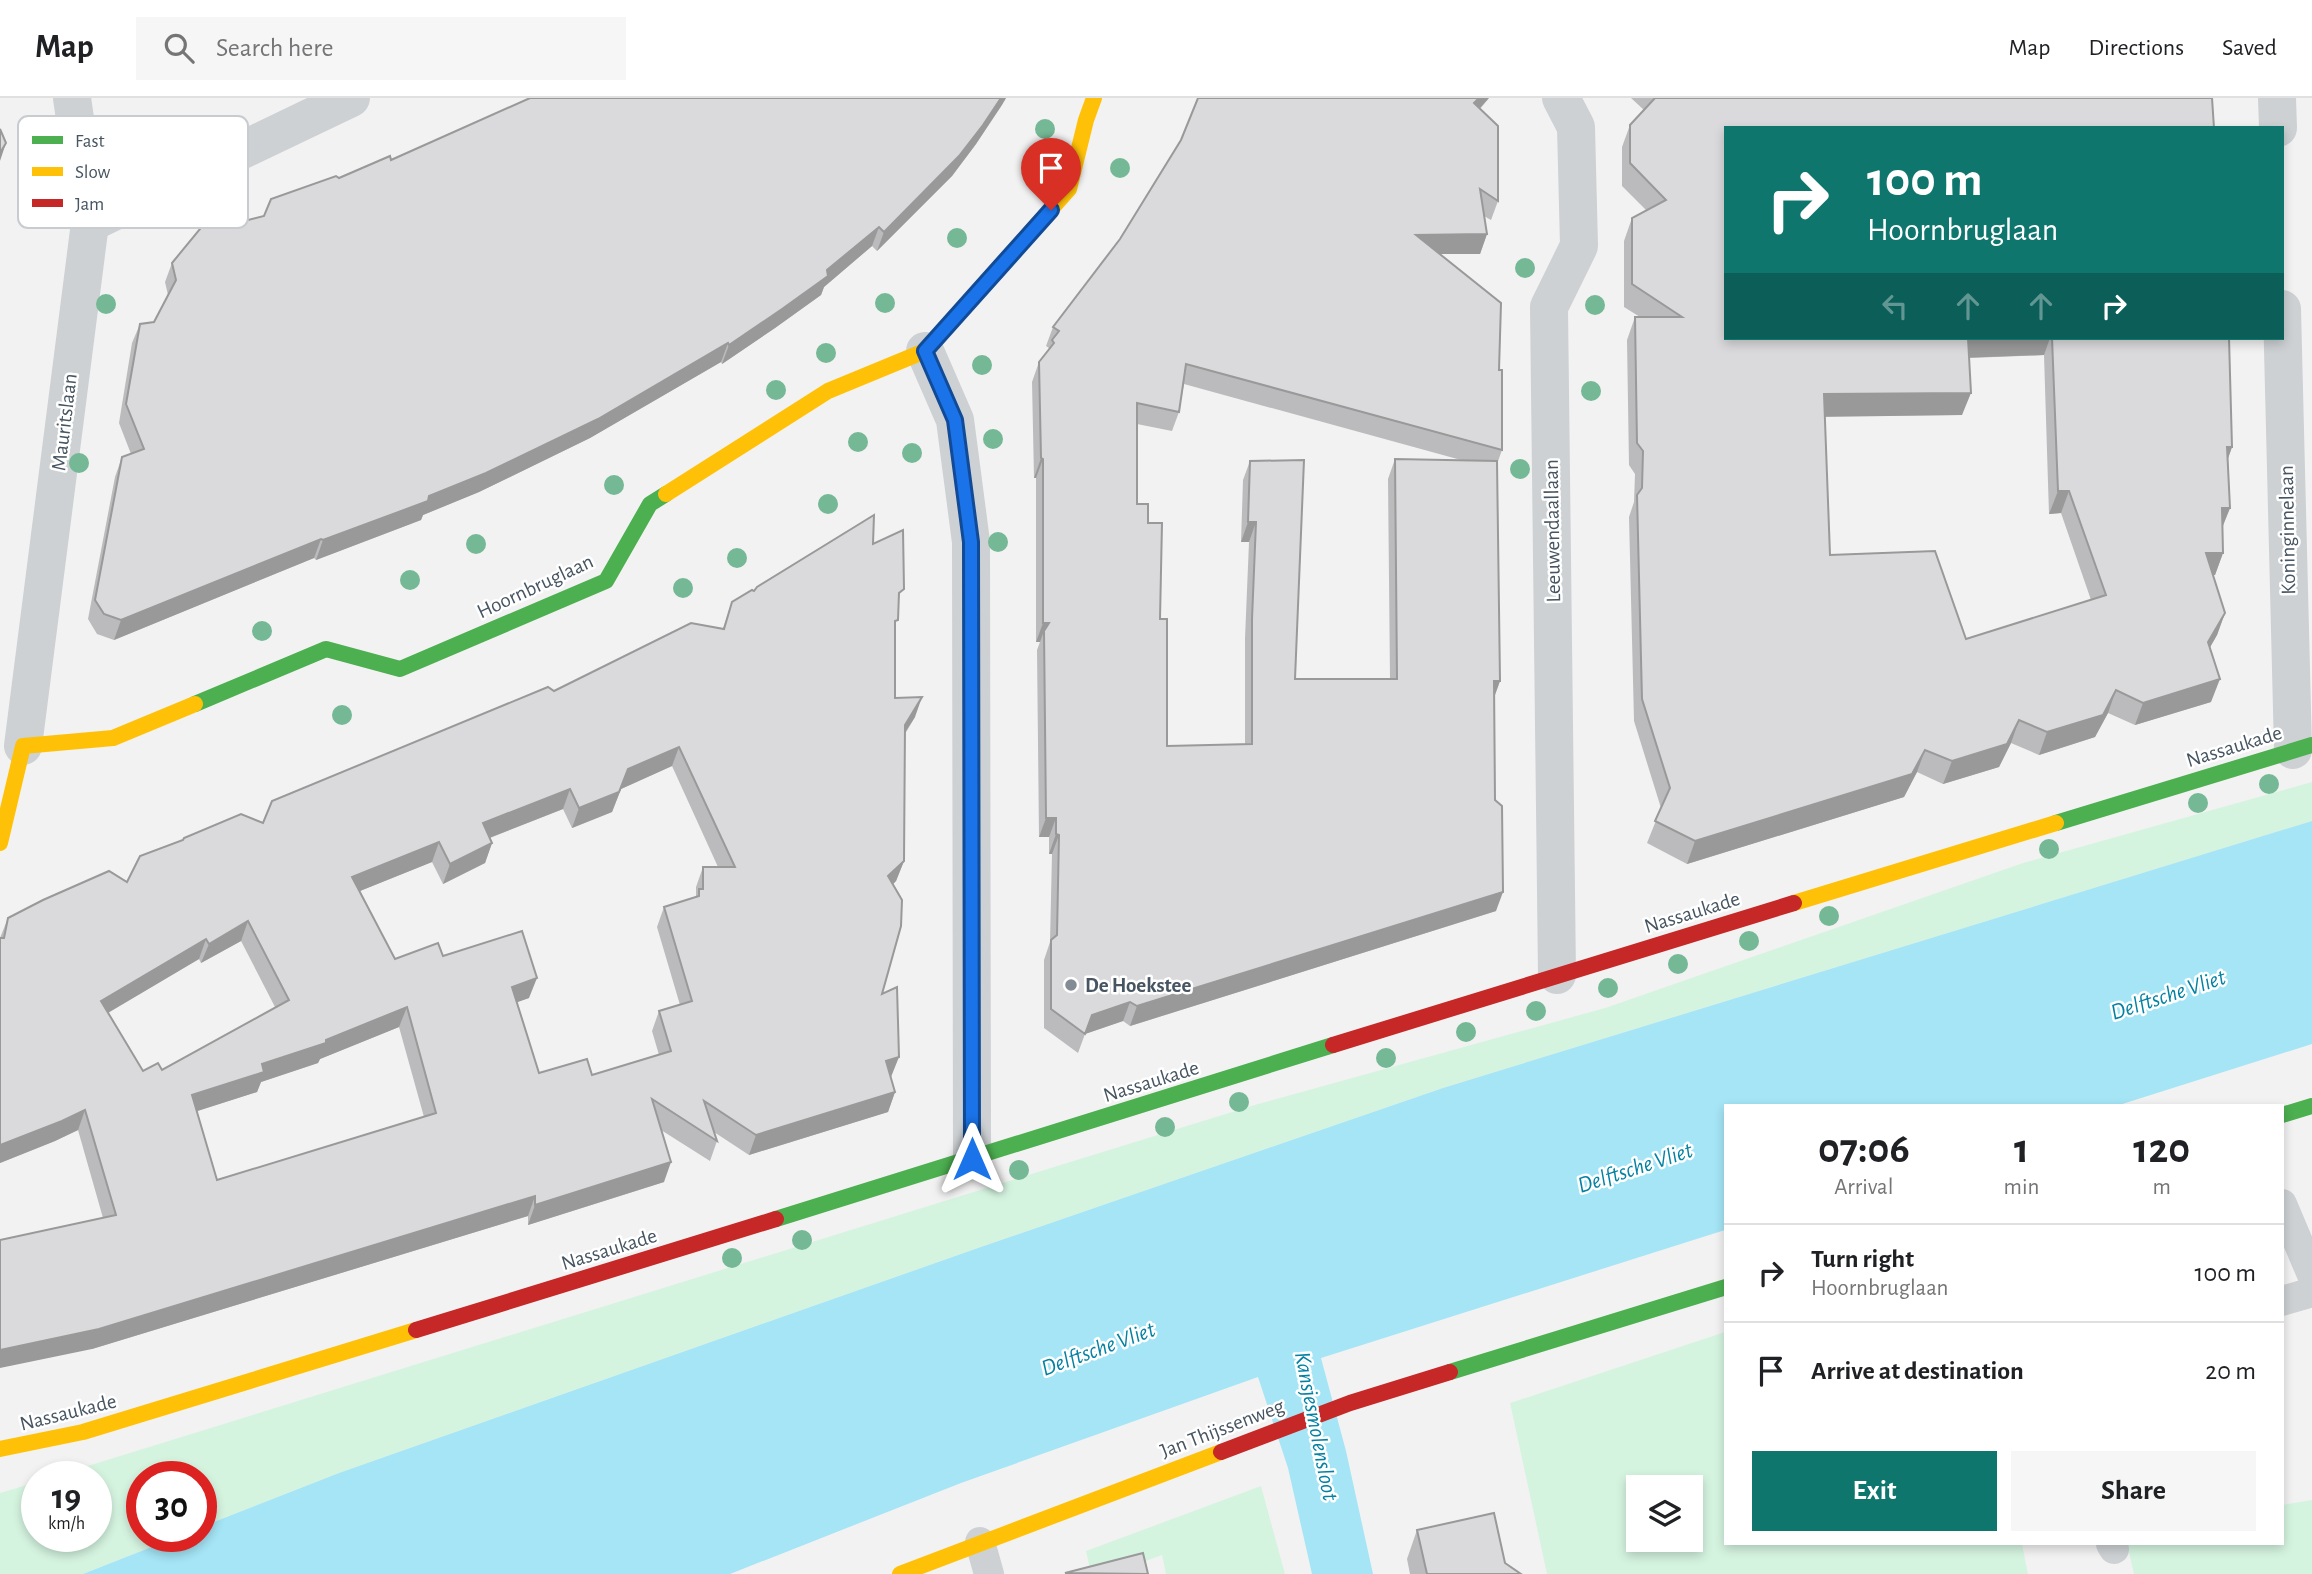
<!DOCTYPE html>
<style>
body{margin:0;font-family:"Alegreya Sans",sans-serif;background:#f6f6f6;color:#202124;height:100vh;display:flex;flex-direction:column;font-size:26px;white-space:nowrap}
*{box-sizing:border-box;margin:0}
p{font-size:23px;color:#757577}
.icon{flex:none;width:38px;height:38px;fill:none;stroke:currentColor;stroke-width:2;stroke-linecap:round;stroke-linejoin:round}
.map{position:relative;flex:1;overflow:hidden}
.sheet{position:absolute;left:1724px;top:1006px;width:560px;height:441px;display:flex;flex-direction:column;background:#fff;border-radius:0px;box-shadow:0 4px 10px #0003}
.sheet>*{flex:none}
.banner{position:absolute;left:1724px;top:28px;width:560px;height:214px;border-radius:0px;box-shadow:0 4px 10px #0003;background:#0f766e;color:#fff;overflow:hidden}
.controls{position:absolute;left:1626px;top:1377px;display:grid;gap:14px}
.controls a{display:grid;place-items:center;width:77px;height:77px;border-radius:0px;background:#fff;box-shadow:0 4px 10px #0003;font-size:35px}
.speed{position:absolute;left:21px;top:1363px;display:flex;gap:14px;font-size:35px;font-weight:700;text-align:center}
.speed>*{display:grid;place-content:center;width:91px;height:91px;border-radius:50%;background:#fff;box-shadow:0 4px 10px #0003;line-height:1}
.speed small{font-size:18px;font-weight:400}
.speed .limit{border:10px solid #d22;background:#fff;color:#111}
.pin{position:absolute;display:grid;place-items:center;width:60px;height:60px;color:#fff;margin:-72px -30px;border-radius:50% 50% 50% 0;rotate:-45deg;box-shadow:0 0 7px #0007}
.pin .icon{rotate:45deg}
.me{position:absolute;width:77px;margin:-38px;rotate:0deg;stroke-linejoin:round;filter:drop-shadow(0 0 5px #0008)}
.turn{display:flex;align-items:center;gap:24px;height:147px;padding:0 28px;font-size:32px}
.turn .icon{width:91px;height:91px;stroke-width:2.5}
.turn b{display:block;font-size:49px;line-height:60px}
.lanes{display:flex;align-items:center;height:66px;padding:0 28px;background:#0003;justify-content:center;gap:35px;direction:ltr}
.lanes .off{opacity:.35}
.eta{display:flex;justify-content:space-evenly;align-items:center;height:119px;text-align:center}
.eta b{font-size:42px;font-weight:600;line-height:49px}
.button{display:flex;gap:14px;margin-top:auto;padding:14px 28px}
.button a{flex:1;height:80px;border-radius:0px;background:#0f766e;color:#fff;font-size:28px;font-weight:600;line-height:80px;text-align:center}
.button a+a{background:#f6f6f6;color:#202124}
ul{padding:0;list-style:none}
li{display:flex;align-items:center;gap:21px;height:98px;padding:0 28px;border-top:2px solid #e0e0e0}
li div{flex:1}
li b{display:block;font-size:26px}
li em{font-style:normal}
header{display:flex;align-items:center;gap:42px;box-sizing:border-box;height:98px;padding:0 35px;background:#fff;border-bottom:2px solid #e0e0e0}
header strong{font-size:33px}
nav{display:flex;gap:38px;margin-inline-start:auto;font-size:24px}
.search{width:490px;height:63px;background:#f6f6f6;display:flex;align-items:center;gap:18px;box-sizing:border-box;padding:0 24px;border-radius:0px;color:#757577;font-size:26px}
.map>svg:first-child{display:block}
.green{fill:#d5f4e0;fill-rule:evenodd}
.water{fill:#a5e5f6}
.lines{fill:none;stroke-linecap:round;stroke-linejoin:round}
.lane{stroke:#cdd1d3;stroke-width:30}
.street{stroke:#cdd1d3;stroke-width:38}
.fast{stroke:#4caf50;stroke-width:16}
.slow{stroke:#ffc107;stroke-width:16}
.jam{stroke:#c62828;stroke-width:16}
.tree{fill:#74b895}
.wall{fill:#bbbbbd;fill-rule:evenodd}
.shaded-wall{fill:#99999a}
.building{fill:#dadadc;stroke:#99999a;stroke-width:2;fill-rule:evenodd}
.route-casing{stroke:#114b97;stroke-width:18}
.route{stroke:#1a73e8;stroke-width:12}
.poi-dot{fill:#838c94;stroke:#fff;stroke-width:2.5}
.labels{text-anchor:middle;stroke-width:5;stroke-linejoin:round;paint-order:stroke}
.street-label{font-size:21px;fill:#465561;stroke:#fff}
.poi-label{font-size:21px;font-weight:bold;fill:#465561;stroke:#fff;text-anchor:start}
.water-label{font-size:23px;font-style:italic;fill:#0381a2;stroke:#fff}
.key{fill:#fff;stroke:#c8ccd0;stroke-width:2}
.key-label{font-size:19px;fill:#465561}
</style>
<header>
<strong>Map</strong>
<div class="search"><svg class="icon" aria-label="search" viewBox="0 0 24 24"><circle cx="10" cy="10" r="6"/><path d="M15 15l6 6"/></svg>Search here</div>
<nav><a>Map</a><a>Directions</a><a>Saved</a></nav>
</header>
<div class="map">
<svg width="2312" height="1476" viewBox="0 0 2312 1476">
<rect width="100%" height="100%" fill="#f3f2f2"/>
<g class="green">
<polygon points="2312,684 2312,723 1443,990 978,1150 339,1375 201,1429 201,1379 142,1379 142,1438 177,1439 83,1476 0,1476 0,1395 37,1384 37,1438 96,1438 96,1379 52,1379 1258,1006 1605,910 2023,765"/>
<path d="M1725 1234 1726 1446H2022L2028 1476H1547L1510 1305ZM1638 1390H1690V1442H1638Z"/>
<polygon points="1261,1388 1285,1476 1166,1476 1162,1457 1111,1476 1091,1476 1086,1453"/>
<polygon points="2312,1402 2312,1476 2134,1476 2127,1446 2282,1446 2282,1407"/>
</g>
<polygon class="water" points="2312,723 2312,946 2116,1008 1726,1008 1725,1132 1321,1260 1346,1353 1373,1476 1312,1476 1288,1370 1258,1279 961,1385 730,1476 83,1476 177,1439 201,1438 201,1429 339,1375 978,1150 1443,990"/>
<g class="lines">
<g class="lane">
<polyline points="2282,1106 2312,1177"/>
<polyline points="2282,1203 2312,1194"/>
<polyline points="980,1444 989,1476"/>
<polyline points="2111,1446 2114,1451"/>
</g>
<g class="street">
<polyline points="2277,0 2278,30"/>
<polyline points="90,125 351,0"/>
<polyline points="2282,211 2293,652"/>
<polyline points="925,253 955,322 971,444 972,1061"/>
<polyline points="23,648 90,125 72,0"/>
<polyline points="1557,877 1549,209 1579,148 1576,29 1561,0"/>
</g>
<g class="fast">
<polyline points="195,606 326,551 400,571 606,483 650,406 666,396"/>
<polyline points="2056,725 2312,647"/>
<polyline points="2282,1017 2312,1008"/>
<polyline points="776,1121 1333,947"/>
<polyline points="1450,1274 1726,1189"/>
</g>
<g class="slow">
<polyline points="666,396 828,293 925,253 1069,91 1086,22 1094,0"/>
<polyline points="0,745 23,648 113,640 195,606"/>
<polyline points="1794,805 2056,725"/>
<polyline points="0,1351 83,1334 416,1232"/>
<polyline points="900,1476 1221,1354"/>
</g>
<g class="jam">
<polyline points="1333,947 1794,805"/>
<polyline points="416,1232 776,1121"/>
<polyline points="1221,1354 1350,1305 1450,1274"/>
</g>
</g>
<g class="tree">
<circle cx="1045" cy="31" r="10"/>
<circle cx="1120" cy="70" r="10"/>
<circle cx="957" cy="140" r="10"/>
<circle cx="1525" cy="170" r="10"/>
<circle cx="885" cy="205" r="10"/>
<circle cx="106" cy="206" r="10"/>
<circle cx="1595" cy="207" r="10"/>
<circle cx="826" cy="255" r="10"/>
<circle cx="982" cy="267" r="10"/>
<circle cx="776" cy="292" r="10"/>
<circle cx="1591" cy="293" r="10"/>
<circle cx="993" cy="341" r="10"/>
<circle cx="858" cy="344" r="10"/>
<circle cx="912" cy="355" r="10"/>
<circle cx="79" cy="365" r="10"/>
<circle cx="1520" cy="371" r="10"/>
<circle cx="614" cy="387" r="10"/>
<circle cx="828" cy="406" r="10"/>
<circle cx="998" cy="444" r="10"/>
<circle cx="476" cy="446" r="10"/>
<circle cx="737" cy="460" r="10"/>
<circle cx="410" cy="482" r="10"/>
<circle cx="683" cy="490" r="10"/>
<circle cx="262" cy="533" r="10"/>
<circle cx="342" cy="617" r="10"/>
<circle cx="2269" cy="686" r="10"/>
<circle cx="2198" cy="705" r="10"/>
<circle cx="2049" cy="751" r="10"/>
<circle cx="1829" cy="818" r="10"/>
<circle cx="1749" cy="843" r="10"/>
<circle cx="1678" cy="866" r="10"/>
<circle cx="1608" cy="890" r="10"/>
<circle cx="1536" cy="913" r="10"/>
<circle cx="1466" cy="934" r="10"/>
<circle cx="1386" cy="960" r="10"/>
<circle cx="1239" cy="1004" r="10"/>
<circle cx="1165" cy="1029" r="10"/>
<circle cx="1019" cy="1072" r="10"/>
<circle cx="802" cy="1142" r="10"/>
<circle cx="732" cy="1160" r="10"/>
</g>
<g class="wall">
<polygon points="530,0 1006,0 976,46 952,78 877,153 872,148 824,189 821,197 775,230 722,266 721,264 590,340 479,394 423,417 421,422 316,462 314,460 114,542 97,536 88,521 115,379 122,359 131,356 119,325 132,245 140,226 154,224 168,197 165,184 172,165 224,128 264,118 339,80 391,62"/>
<path d="M1489 0 1480 11 1498 103 1491 122 1484 118 1487 136 1480 156H1439L1499 272 1502 352 1497 366 1500 583 1494 600 1496 813 1130 928 1123 923 1085 936 1078 955 1044 930V862L1050 844 1052 756H1049V739H1039L1037 552 1040 544H1036V380H1034L1032 284 1039 264 1048 252 1049 250 1046 248 1053 229 1120 141ZM1184 286 1461 362 1395 361 1388 381 1390 581H1295L1250 363 1243 382 1241 444H1249L1245 540V646L1167 648 1160 521 1148 425 1137 406V326L1172 333 1179 314Z"/>
<path d="M1631 0H2212L1726 30V240H2229L2232 349 2228 360 2230 410 2223 428V455L2215 477H2213L2225 515 2217 537 2210 549 2211 604 2135 627 2108 615 2095 639 2039 657 2011 645 1999 669 1943 686 1917 674 1904 699 1687 766 1647 745 1661 710 1634 623 1629 419 1634 404 1635 376 1629 367 1627 242 1635 219H1640L1624 209V143L1632 120 1646 112 1622 88V49L1630 27 1644 12ZM2044 257 2049 416 2061 415 2091 502 1966 541 1830 457 1825 318 1962 317 1969 260Z"/>
<path d="M873 446 899 504 895 530V600L915 619 905 636 904 763 896 783 893 786 882 896 891 979 895 994 888 1014 749 1057 714 1034 717 1043 710 1063 661 1032 664 1084 528 1127V1118L92 1251 103 1120 78 1032 55 1043 0 1065V840L8 820 127 784 263 725 554 593 723 530 732 504 754 493ZM672 668 718 769H703L696 789V799L664 809 657 829 680 907 659 913 652 933 659 957 592 977 539 975 517 904 529 900 443 858 395 861 360 793 432 764 443 786 485 765 492 745 490 740 563 711 572 730 612 714 621 691ZM241 843 275 909 162 972 143 973 108 915 199 861 201 865ZM399 929 424 1019 217 1082 197 1013 257 994 261 984 318 965 320 961Z"/>
<polygon points="1417,1432 1505,1465 1521,1476 1410,1476 1407,1461"/>
</g>
<g class="shaded-wall">
<polygon points="1001,0 1006,0 1002,7 976,46 952,78 877,153 884,134"/>
<polygon points="1479,0 1489,0 1467,24 1474,5"/>
<polygon points="6,45 0,63 0,55"/>
<polygon points="879,129 872,148 824,189 821,197 775,230 722,266 729,247 827,172"/>
<polygon points="1487,136 1480,156 1409,156 1416,137"/>
<polygon points="1967,240 2050,240 2044,257 1959,260"/>
<polygon points="728,245 721,264 590,340 479,394 423,417 421,422 316,462 323,442"/>
<polygon points="1971,295 1962,317 1816,319 1824,296"/>
<polygon points="2227,349 2232,349 2224,372"/>
<polygon points="1041,360 1043,361 1036,380 1034,380"/>
<polygon points="2058,393 2069,393 2061,415 2049,416"/>
<polygon points="2222,410 2230,410 2221,432"/>
<polygon points="1248,424 1256,424 1249,444 1241,444"/>
<polygon points="321,441 314,460 114,542 121,522"/>
<polygon points="2206,455 2223,455 2215,477 2198,478"/>
<polygon points="2225,515 2217,537 2200,567 2208,544"/>
<polygon points="1043,525 1049,525 1044,533 1040,544 1036,544"/>
<polygon points="2220,581 2211,604 2135,627 2143,605"/>
<polygon points="1494,583 1500,583 1493,602"/>
<polygon points="2116,592 2108,615 2095,639 2039,657 2047,634"/>
<polygon points="922,599 915,619 897,647 905,627"/>
<polygon points="2019,622 2011,645 1999,669 1943,686 1952,663"/>
<polygon points="679,649 672,668 621,691 612,714 572,730 579,710 628,671"/>
<polygon points="1925,652 1917,674 1904,699 1687,766 1695,743"/>
<polygon points="570,691 563,711 476,745 483,725"/>
<polygon points="1046,720 1056,720 1049,739 1039,739"/>
<polygon points="1056,736 1059,737 1052,756 1049,756"/>
<polygon points="439,744 432,764 345,799 352,779"/>
<polygon points="492,745 485,765 443,786 450,766"/>
<polygon points="904,763 896,783 881,798 888,778"/>
<polygon points="1503,794 1496,813 1130,928 1137,908"/>
<polygon points="248,823 241,843 201,865 209,846"/>
<polygon points="206,841 199,861 94,923 101,903"/>
<polygon points="537,880 529,900 504,909 512,889"/>
<polygon points="1130,904 1123,923 1085,936 1092,917"/>
<polygon points="407,909 399,929 320,961 318,965 261,984 257,994 185,1017 192,997 262,966"/>
<polygon points="899,959 891,979 886,963"/>
<polygon points="895,994 888,1014 749,1057 756,1037"/>
<polygon points="85,1012 78,1032 55,1043 0,1065 0,1047"/>
<polygon points="671,1064 664,1084 528,1127 535,1107"/>
<polygon points="535,1098 528,1118 92,1251 0,1270 0,1252"/>
</g>
<g class="building">
<polygon points="530,0 1001,0 983,27 959,58 884,134 879,129 827,172 828,178 782,211 729,247 728,245 598,321 486,375 429,398 428,403 323,442 321,441 121,522 104,516 95,502 122,359 144,351 126,306 140,226 154,224 176,182 172,165 204,126 224,128 264,118 271,101 336,78 339,80 390,58 391,62"/>
<polygon points="1198,0 1479,0 1474,5 1498,28 1498,103 1480,91 1487,136 1416,137 1501,205 1499,272 1502,272 1502,352 1186,266 1179,314 1137,305 1137,406 1148,406 1148,425 1162,425 1160,521 1167,521 1167,648 1252,646 1252,521 1256,424 1248,424 1250,363 1304,362 1295,581 1397,581 1395,361 1497,363 1500,583 1494,583 1495,702 1502,708 1503,794 1137,908 1130,904 1092,917 1085,936 1051,911 1051,842 1057,837 1059,737 1056,736 1056,720 1046,720 1044,533 1049,525 1043,525 1043,361 1041,360 1039,264 1054,245 1052,242 1059,233 1053,229 1120,141 1181,42"/>
<polygon points="1655,0 2212,0 2214,30 1726,30 1726,240 1968,240 1971,295 1824,296 1830,457 1935,453 1966,541 2106,497 2069,393 2058,393 2052,240 2229,240 2232,349 2227,349 2230,410 2222,410 2223,455 2206,455 2225,515 2208,544 2220,581 2143,605 2116,592 2103,617 2047,634 2019,622 2007,646 1952,663 1925,652 1912,676 1695,743 1655,723 1670,690 1642,601 1637,397 1642,390 1643,353 1637,345 1635,219 1682,219 1632,186 1632,120 1666,102 1630,65 1630,27"/>
<polygon points="0,31 6,45 0,55"/>
<path d="M874 417 873 446 903 432 904 491 899 495 898 522 895 523V600L922 599 905 627 904 763 888 778 902 802 901 828 882 896 897 889 899 959 886 963 895 994 756 1037 704 1003 717 1043 652 1001 671 1064 535 1107V1098L99 1231 0 1252V1142L116 1117 85 1012 62 1023 0 1047V840H4L8 820 43 802 109 773 127 784 140 758 183 742 184 740 241 716 263 725 272 703 548 589 554 593 691 525 724 531 732 504 752 492 754 493 757 489ZM679 649 735 769H703V791H699V798L664 809 692 903 659 913 671 953 592 977 587 961 539 975 512 889 537 880 522 833 443 858 438 845 395 861 352 779 439 744 450 766 492 745 483 725 570 691 579 710 619 694 628 671ZM248 823 289 902 162 972 158 965 143 973 101 903 206 841 209 846ZM407 909 436 1015 217 1082 192 997 264 974 262 966 326 945V942Z"/>
<polygon points="1494,1415 1505,1465 1521,1476 1427,1476 1417,1432"/>
<polygon points="1143,1455 1148,1476 1065,1475"/>
</g>
<g class="lines">
<defs>
<polyline id="route" points="972,1061 971,444 955,322 925,253 1051,112"/>
</defs>
<use href="#route" class="route-casing"/>
<use href="#route" class="route"/>
</g>
<circle class="poi-dot" cx="1071" cy="887" r="7"/>
<g class="labels">
<g class="street-label">
<text transform="translate(64 324) rotate(-83)" y="7">Mauritslaan</text>
<text transform="translate(2287 432) rotate(-91)" y="7">Koninginnelaan</text>
<text transform="translate(1552 433) rotate(-91)" y="7">Leeuwendaallaan</text>
<text transform="translate(535 488) rotate(-25)" y="7">Hoornbruglaan</text>
<text transform="translate(2234 648) rotate(-17)" y="7">Nassaukade</text>
<text transform="translate(1692 814) rotate(-17)" y="7">Nassaukade</text>
<text transform="translate(1151 983) rotate(-17)" y="7">Nassaukade</text>
<text transform="translate(609 1151) rotate(-17)" y="7">Nassaukade</text>
<text transform="translate(68 1314) rotate(-14)" y="7">Nassaukade</text>
<text transform="translate(1222 1330) rotate(-21)" y="7">Jan Thijssenweg</text>
</g>
<g class="poi-label">
<text x="1085" y="894">De Hoekstee</text>
</g>
<g class="water-label">
<text transform="translate(2168 896) rotate(-18)" y="8">Delftsche Vliet</text>
<text transform="translate(1635 1069) rotate(-18)" y="8">Delftsche Vliet</text>
<text transform="translate(1098 1250) rotate(-20)" y="8">Delftsche Vliet</text>
<text transform="translate(1317 1328) rotate(79)" y="8">Kansjesmolensloot</text>
</g>
</g>
<rect x="18" y="18" width="230" height="112" rx="10" class="key"/>
<rect x="32" y="38" width="31" height="8" fill="#4caf50"/>
<rect x="32" y="69" width="31" height="9" fill="#ffc107"/>
<rect x="32" y="101" width="31" height="8" fill="#c62828"/>
<g class="key-label">
<text x="75" y="49">Fast</text>
<text x="75" y="80">Slow</text>
<text x="75" y="112">Jam</text>
</g>
</svg>
<div class="controls">
<a><svg class="icon" aria-label="layers" viewBox="0 0 24 24"><path d="M12 4l9 5-9 5-9-5zM3 14l9 5 9-5"/></svg></a>
</div>
<div class="speed"><div>19<small>km/h</small></div><div class="limit">30</div></div>
<div class="pin" style="left:1051px;top:112px;background:#d93025"><svg class="icon" aria-label="arrive" viewBox="0 0 24 24"><path d="M6 21V4h12l-3 4 3 4H6"/></svg></div>
<svg class="me" style="left:972px;top:1061px" viewBox="-20 -20 40 40"><path d="M0-17L14 15 0 8-14 15z" fill="#1a73e8" stroke="#fff" stroke-width="4"/></svg>
<div class="banner">
<div class="turn"><svg class="icon" aria-label="right" viewBox="0 0 24 24"><path d="M7 20v-9h11M14 6l5 5-5 5"/></svg><div><b>100 m</b>Hoornbruglaan</div></div>
<div class="lanes"><svg class="icon off" aria-label="left" viewBox="0 0 24 24"><path d="M17 20v-9H6M10 6l-5 5 5 5"/></svg><svg class="icon off" aria-label="ahead" viewBox="0 0 24 24"><path d="M12 20V5M6 11l6-6 6 6"/></svg><svg class="icon off" aria-label="ahead" viewBox="0 0 24 24"><path d="M12 20V5M6 11l6-6 6 6"/></svg><svg class="icon" aria-label="right" viewBox="0 0 24 24"><path d="M7 20v-9h11M14 6l5 5-5 5"/></svg></div>
</div>
<section class="sheet">
<div class="eta">
<div><b>07:06</b><p>Arrival</p></div>
<div><b>1</b><p>min</p></div>
<div><b>120</b><p>m</p></div>
</div>
<ul>
<li><svg class="icon" aria-label="right" viewBox="0 0 24 24"><path d="M7 20v-9h11M14 6l5 5-5 5"/></svg><div><b>Turn right</b><p>Hoornbruglaan</p></div><em>100 m</em></li>
<li><svg class="icon" aria-label="arrive" viewBox="0 0 24 24"><path d="M6 21V4h12l-3 4 3 4H6"/></svg><div><b>Arrive at destination</b></div><em>20 m</em></li>
</ul>
<div class="button"><a>Exit</a><a>Share</a></div>
</section>
</div>
